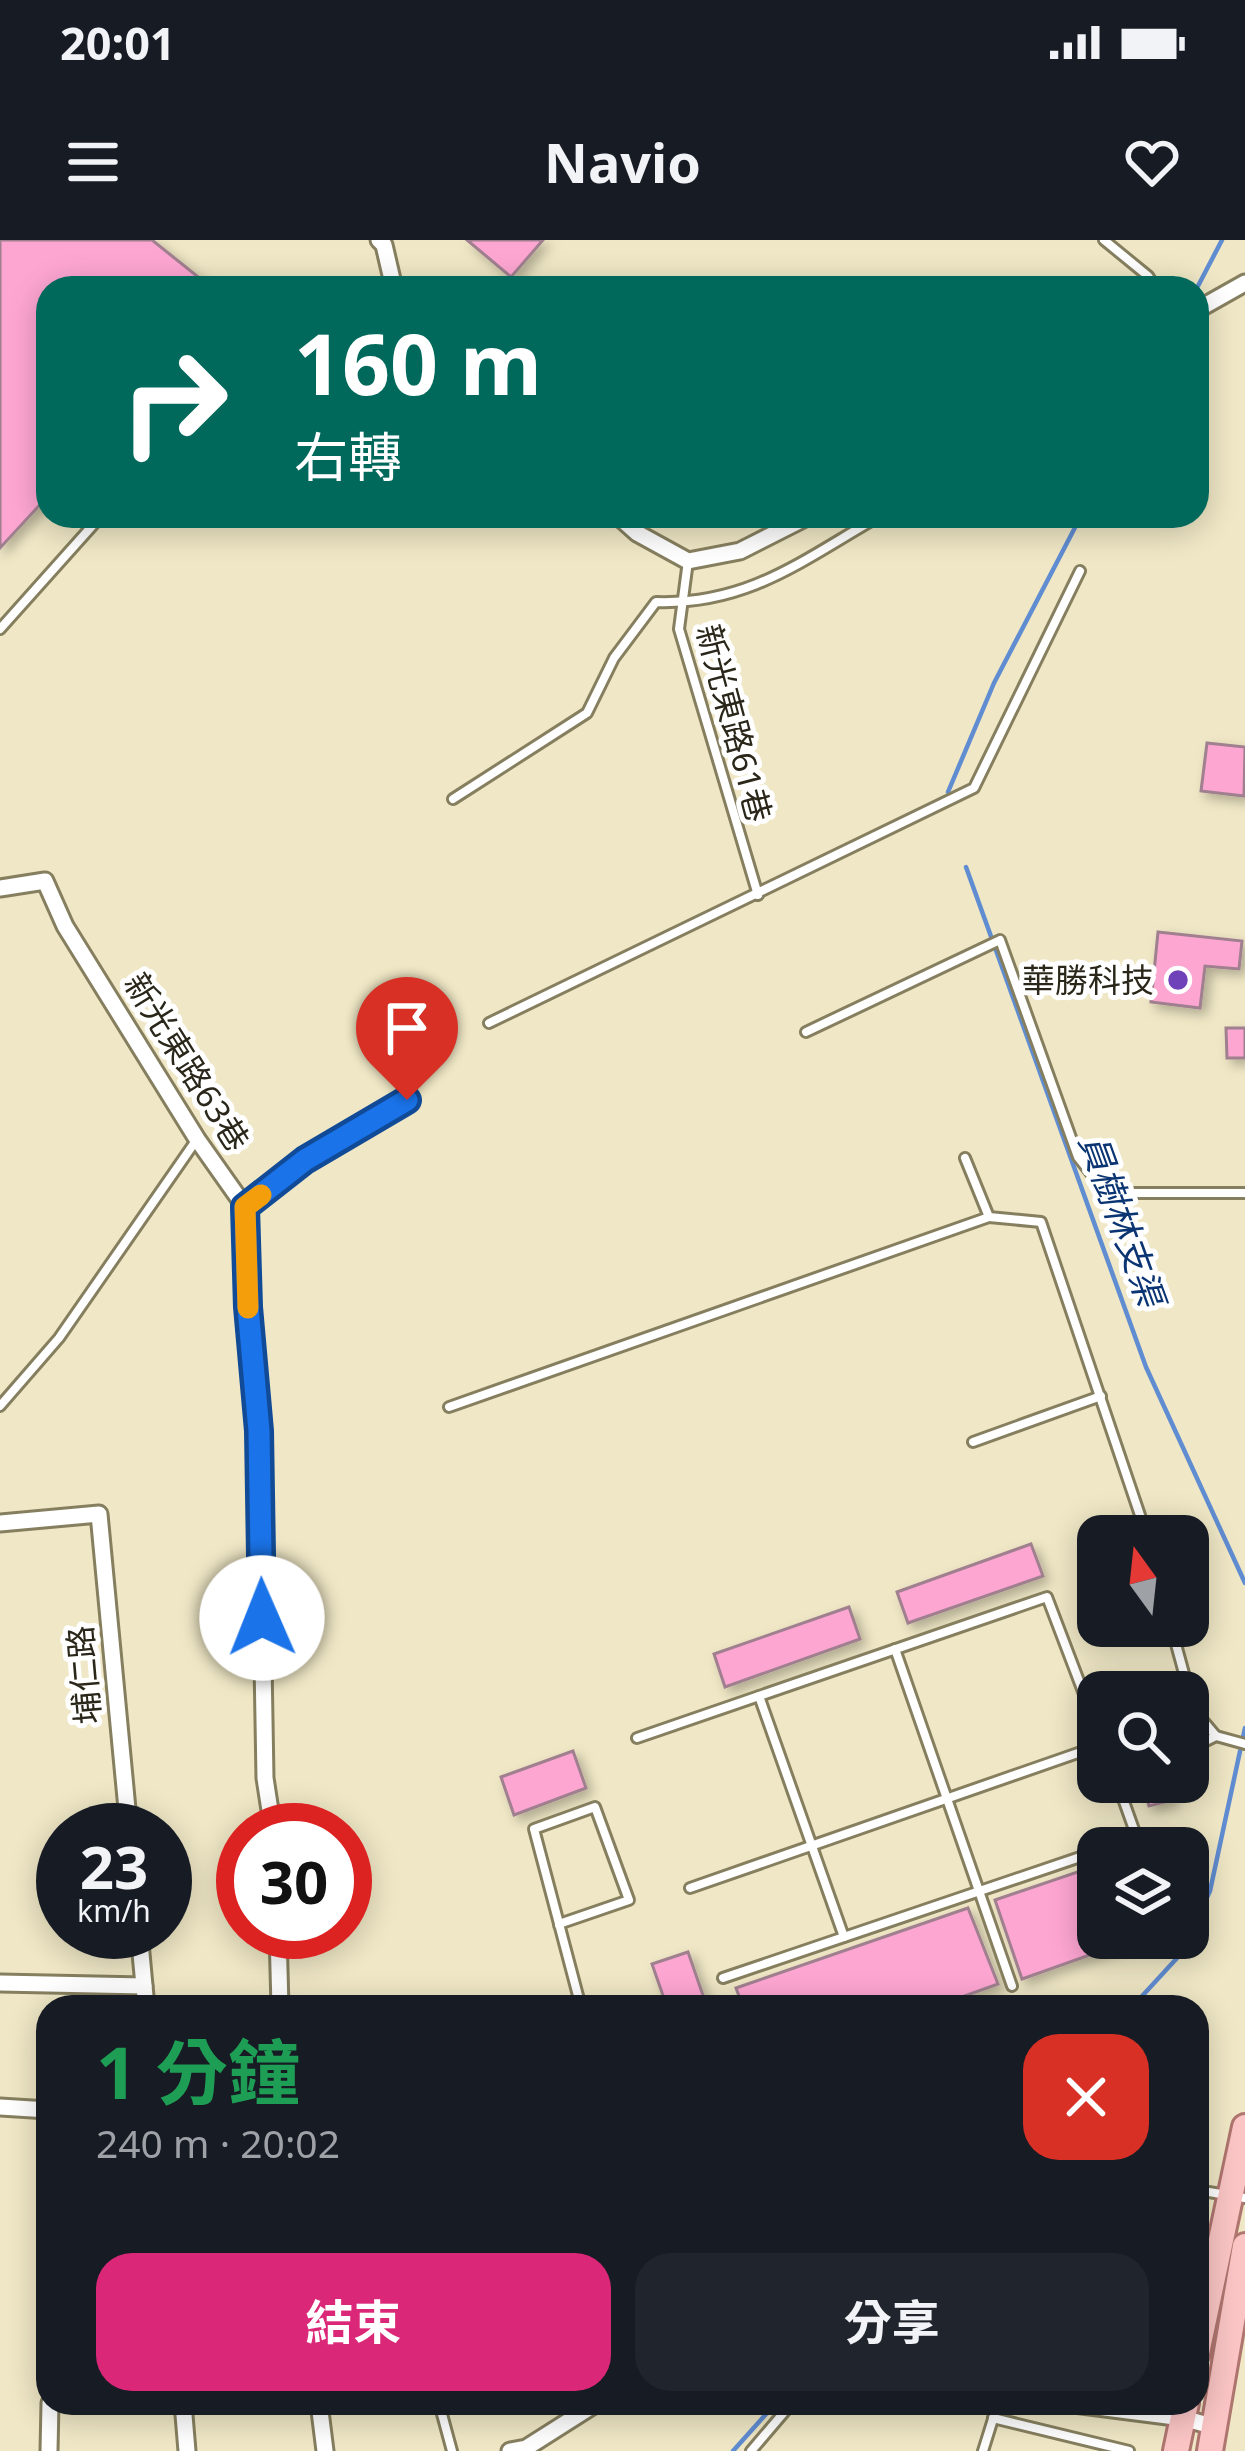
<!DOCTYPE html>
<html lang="zh-TW">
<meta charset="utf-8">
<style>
body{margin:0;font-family:"Noto Sans","Noto Sans TC",sans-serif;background:#20242c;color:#f1f3f6;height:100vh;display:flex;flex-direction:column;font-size:45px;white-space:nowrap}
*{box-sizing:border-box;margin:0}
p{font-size:39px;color:#9ea1a6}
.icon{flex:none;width:66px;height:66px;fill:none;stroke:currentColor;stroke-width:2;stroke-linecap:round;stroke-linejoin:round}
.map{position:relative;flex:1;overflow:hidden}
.side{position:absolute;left:36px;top:1755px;width:1173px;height:420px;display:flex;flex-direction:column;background:#171b24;border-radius:36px;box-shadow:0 6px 30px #0003}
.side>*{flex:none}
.banner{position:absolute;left:36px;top:36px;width:1173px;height:252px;border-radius:36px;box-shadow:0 6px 30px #0003;background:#00695c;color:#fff;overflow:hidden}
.needle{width:78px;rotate:345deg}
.buttons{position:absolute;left:1077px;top:1275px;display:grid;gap:24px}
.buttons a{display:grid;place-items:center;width:132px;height:132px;border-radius:24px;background:#171b24;box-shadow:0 6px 30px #0003;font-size:60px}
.speed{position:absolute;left:36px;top:1563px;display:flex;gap:24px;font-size:60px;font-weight:700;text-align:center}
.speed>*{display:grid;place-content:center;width:156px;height:156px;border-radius:50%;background:#171b24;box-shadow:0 6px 30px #0003;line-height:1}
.speed small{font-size:30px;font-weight:400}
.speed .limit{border:18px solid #d22;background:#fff;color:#111}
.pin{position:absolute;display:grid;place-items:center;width:102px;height:102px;color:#fff;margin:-123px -51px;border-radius:50% 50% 50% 0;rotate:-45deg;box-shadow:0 0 12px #0007}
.pin .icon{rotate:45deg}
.me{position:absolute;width:132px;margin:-66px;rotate:359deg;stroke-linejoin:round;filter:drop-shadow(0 0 9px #0008)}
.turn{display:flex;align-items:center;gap:42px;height:252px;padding:0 60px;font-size:54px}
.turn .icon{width:156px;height:156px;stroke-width:2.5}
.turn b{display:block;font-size:84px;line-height:102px}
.round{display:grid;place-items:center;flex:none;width:126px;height:126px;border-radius:36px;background:#20242c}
.overview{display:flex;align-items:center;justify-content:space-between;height:204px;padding:0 60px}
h1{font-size:72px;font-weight:700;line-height:90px;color:#1e9e55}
.action{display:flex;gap:24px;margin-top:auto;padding:24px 60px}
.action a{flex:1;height:138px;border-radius:36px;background:#db2777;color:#fff;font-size:48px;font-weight:700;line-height:138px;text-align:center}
.action a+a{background:#20242c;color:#f1f3f6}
.status{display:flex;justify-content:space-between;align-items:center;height:84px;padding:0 60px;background:#171b24;direction:ltr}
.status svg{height:33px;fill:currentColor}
header{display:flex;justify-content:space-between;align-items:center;height:156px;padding:0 60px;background:#171b24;font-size:54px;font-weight:700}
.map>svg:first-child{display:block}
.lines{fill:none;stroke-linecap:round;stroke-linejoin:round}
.stream{stroke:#608cd1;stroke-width:4.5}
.building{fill:#fda6d2;stroke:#a07f8f;stroke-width:3;filter:url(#shadow)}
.service-casing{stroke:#867f5f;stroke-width:14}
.minor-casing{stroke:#867f5f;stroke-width:21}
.primary-casing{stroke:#af756f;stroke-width:30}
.service{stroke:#fff;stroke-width:8}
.minor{stroke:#fff;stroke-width:15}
.primary{stroke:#fac5c4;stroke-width:24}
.route-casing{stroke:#114b97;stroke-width:30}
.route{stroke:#1a73e8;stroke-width:21}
.slow{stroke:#f59e0b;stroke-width:21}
.poi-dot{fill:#6f42b9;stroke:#fff;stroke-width:4.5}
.labels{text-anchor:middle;stroke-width:10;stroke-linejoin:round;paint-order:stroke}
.street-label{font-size:33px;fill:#2a271a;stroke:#fff}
.poi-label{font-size:33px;fill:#2a271a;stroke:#fff;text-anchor:end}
.water-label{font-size:36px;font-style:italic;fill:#0a3472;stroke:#fff}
</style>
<div class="status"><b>20:01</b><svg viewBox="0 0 49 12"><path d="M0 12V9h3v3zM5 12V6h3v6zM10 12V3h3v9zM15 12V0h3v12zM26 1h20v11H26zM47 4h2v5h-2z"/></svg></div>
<header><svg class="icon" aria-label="menu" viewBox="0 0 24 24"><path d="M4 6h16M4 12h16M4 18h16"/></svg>Navio<svg class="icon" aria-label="heart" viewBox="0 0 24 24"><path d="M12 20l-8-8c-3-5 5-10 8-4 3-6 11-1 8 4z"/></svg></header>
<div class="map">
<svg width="1245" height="2211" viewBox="0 0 1245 2211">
<defs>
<filter id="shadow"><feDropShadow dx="5.5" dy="5.5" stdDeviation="6" flood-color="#0004"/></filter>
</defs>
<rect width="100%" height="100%" fill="#efe7c5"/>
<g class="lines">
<g class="stream">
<polyline points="1198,46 1222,0"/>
<polyline points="948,552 994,443 1081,276"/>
<polyline points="966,627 1146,1127 1245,1343"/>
<polyline points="1188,1697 1210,1651 1245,1488"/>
<polyline points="1132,1767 1178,1717 1187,1698"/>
<polyline points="733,2211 776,2163"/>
</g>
</g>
<g class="building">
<polygon points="0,0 152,0 212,48 48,48 48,256 0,308"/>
<polygon points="467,0 543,0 511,37"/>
<polygon points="1207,503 1245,507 1244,556 1201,551"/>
<polygon points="1158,692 1242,701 1239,729 1205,726 1200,768 1151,762"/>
<polygon points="1226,788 1245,788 1245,818 1227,818"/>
<polygon points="1031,1304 1043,1336 908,1383 897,1352"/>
<polygon points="849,1367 860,1399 725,1447 714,1414"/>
<polygon points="573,1511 586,1548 514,1575 501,1537"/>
<polygon points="1153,1542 1168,1542 1173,1560 1149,1566 1143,1545"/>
<polygon points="1098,1625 1098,1698 1132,1700 1022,1739 995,1660"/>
<polygon points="968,1668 998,1744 934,1767 743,1767 736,1748"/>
<polygon points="688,1712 707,1767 667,1767 652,1724"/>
</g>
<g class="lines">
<defs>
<g id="service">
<polyline points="1104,0 1148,36 1156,48"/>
<polyline points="688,321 679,389 758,655"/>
<polyline points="0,389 101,276"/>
<path d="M453 559 587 473 614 418 656 362C749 365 804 319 880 276"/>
<polyline points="489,783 974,548 1080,331"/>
<polyline points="806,792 1000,700 1078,917 1097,941 1130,953 1245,953"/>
<polyline points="965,918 989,977 1041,982 1147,1296"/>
<polyline points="245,967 305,920 407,860"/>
<polyline points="0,1166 59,1098 195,902"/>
<polyline points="449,1167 989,977"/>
<polyline points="973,1202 1101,1156"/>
<polyline points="1171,1386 1194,1470 1216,1496 1245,1504"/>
<polyline points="895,1409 1012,1746"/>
<polyline points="759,1456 844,1697"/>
<polyline points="637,1498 1047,1357 1098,1491"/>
<polyline points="1188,1510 1216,1496"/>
<polyline points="1107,1608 1137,1598 1117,1542"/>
<polyline points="690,1648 1098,1506"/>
<polyline points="559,1685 559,1684 629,1660 595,1567 534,1589 581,1767"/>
<polyline points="723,1738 1098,1611"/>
<polyline points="650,1767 651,1767"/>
<polyline points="1197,1950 1245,1958"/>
<polyline points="439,2163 452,2211"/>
<polyline points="993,2178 1129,2211"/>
<polyline points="751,2211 792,2163"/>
<polyline points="983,2211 998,2163"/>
</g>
<g id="minor">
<polyline points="379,0 384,5 394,48"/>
<polyline points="1197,70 1245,43"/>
<polyline points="618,276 637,293 688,321 740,311 809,276"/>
<polyline points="0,648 45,641 65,686 197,899 245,967 248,1067 259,1191 265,1538 273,1590"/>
<polyline points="0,1283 99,1274 129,1590"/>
<polyline points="139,1692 146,1767"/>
<polyline points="278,1692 280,1767"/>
<polyline points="0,1743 144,1746"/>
<polyline points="0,1867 48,1870"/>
<polyline points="183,2163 187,2211"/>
<polyline points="319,2163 325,2211"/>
<polyline points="1066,2163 1183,2178 1215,2187"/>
<polyline points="49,2211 50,2163"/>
<polyline points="510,2211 526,2208 597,2163"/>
</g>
<g id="primary">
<polyline points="1197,2113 1245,1887"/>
<polyline points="1176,2211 1186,2163"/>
<polyline points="1210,2211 1245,2006"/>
</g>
</defs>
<use href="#service" class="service-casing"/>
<use href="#minor" class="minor-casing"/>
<use href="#primary" class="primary-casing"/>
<use href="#service" class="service"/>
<use href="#minor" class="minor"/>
<use href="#primary" class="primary"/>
</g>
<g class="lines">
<defs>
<polyline id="route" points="262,1378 259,1191 248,1067 245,967 305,920 407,860"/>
</defs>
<use href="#route" class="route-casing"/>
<use href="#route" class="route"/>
<polyline class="slow" points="248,1068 245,967 261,955"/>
</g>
<circle class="poi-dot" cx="1178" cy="740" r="12"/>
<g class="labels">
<g class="street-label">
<text transform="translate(734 483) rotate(75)" y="12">新光東路61巷</text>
<text transform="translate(187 822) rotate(58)" y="12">新光東路63巷</text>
<text transform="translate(84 1435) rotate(-95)" y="12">埔仁路</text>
</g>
<g class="poi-label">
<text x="1154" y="752">華勝科技</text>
</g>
<g class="water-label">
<text transform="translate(1122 980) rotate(70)" y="13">員樹林支渠</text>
</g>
</g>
</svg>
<div class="buttons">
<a><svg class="needle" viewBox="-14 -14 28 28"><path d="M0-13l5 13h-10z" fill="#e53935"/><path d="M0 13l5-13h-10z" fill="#9ea1a6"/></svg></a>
<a><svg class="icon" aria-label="search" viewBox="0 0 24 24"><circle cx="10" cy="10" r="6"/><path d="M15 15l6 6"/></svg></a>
<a><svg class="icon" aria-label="layers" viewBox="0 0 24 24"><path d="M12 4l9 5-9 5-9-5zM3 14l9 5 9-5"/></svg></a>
</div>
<div class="speed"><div>23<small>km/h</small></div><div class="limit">30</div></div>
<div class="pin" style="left:407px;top:860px;background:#d93025"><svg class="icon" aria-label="arrive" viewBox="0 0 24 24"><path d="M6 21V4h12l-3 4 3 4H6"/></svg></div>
<svg class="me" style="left:262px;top:1378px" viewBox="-20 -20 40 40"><circle r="19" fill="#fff"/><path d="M0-13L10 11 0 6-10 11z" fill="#1a73e8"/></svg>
<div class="banner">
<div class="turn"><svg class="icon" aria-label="right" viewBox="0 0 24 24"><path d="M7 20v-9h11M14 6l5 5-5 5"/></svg><div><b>160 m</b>右轉</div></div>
</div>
<section class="side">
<div class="overview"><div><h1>1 分鐘</h1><p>240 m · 20:02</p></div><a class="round" style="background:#d93025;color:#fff"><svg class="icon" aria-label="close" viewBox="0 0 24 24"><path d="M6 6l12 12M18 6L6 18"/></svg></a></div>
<div class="action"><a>結束</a><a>分享</a></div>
</section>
</div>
